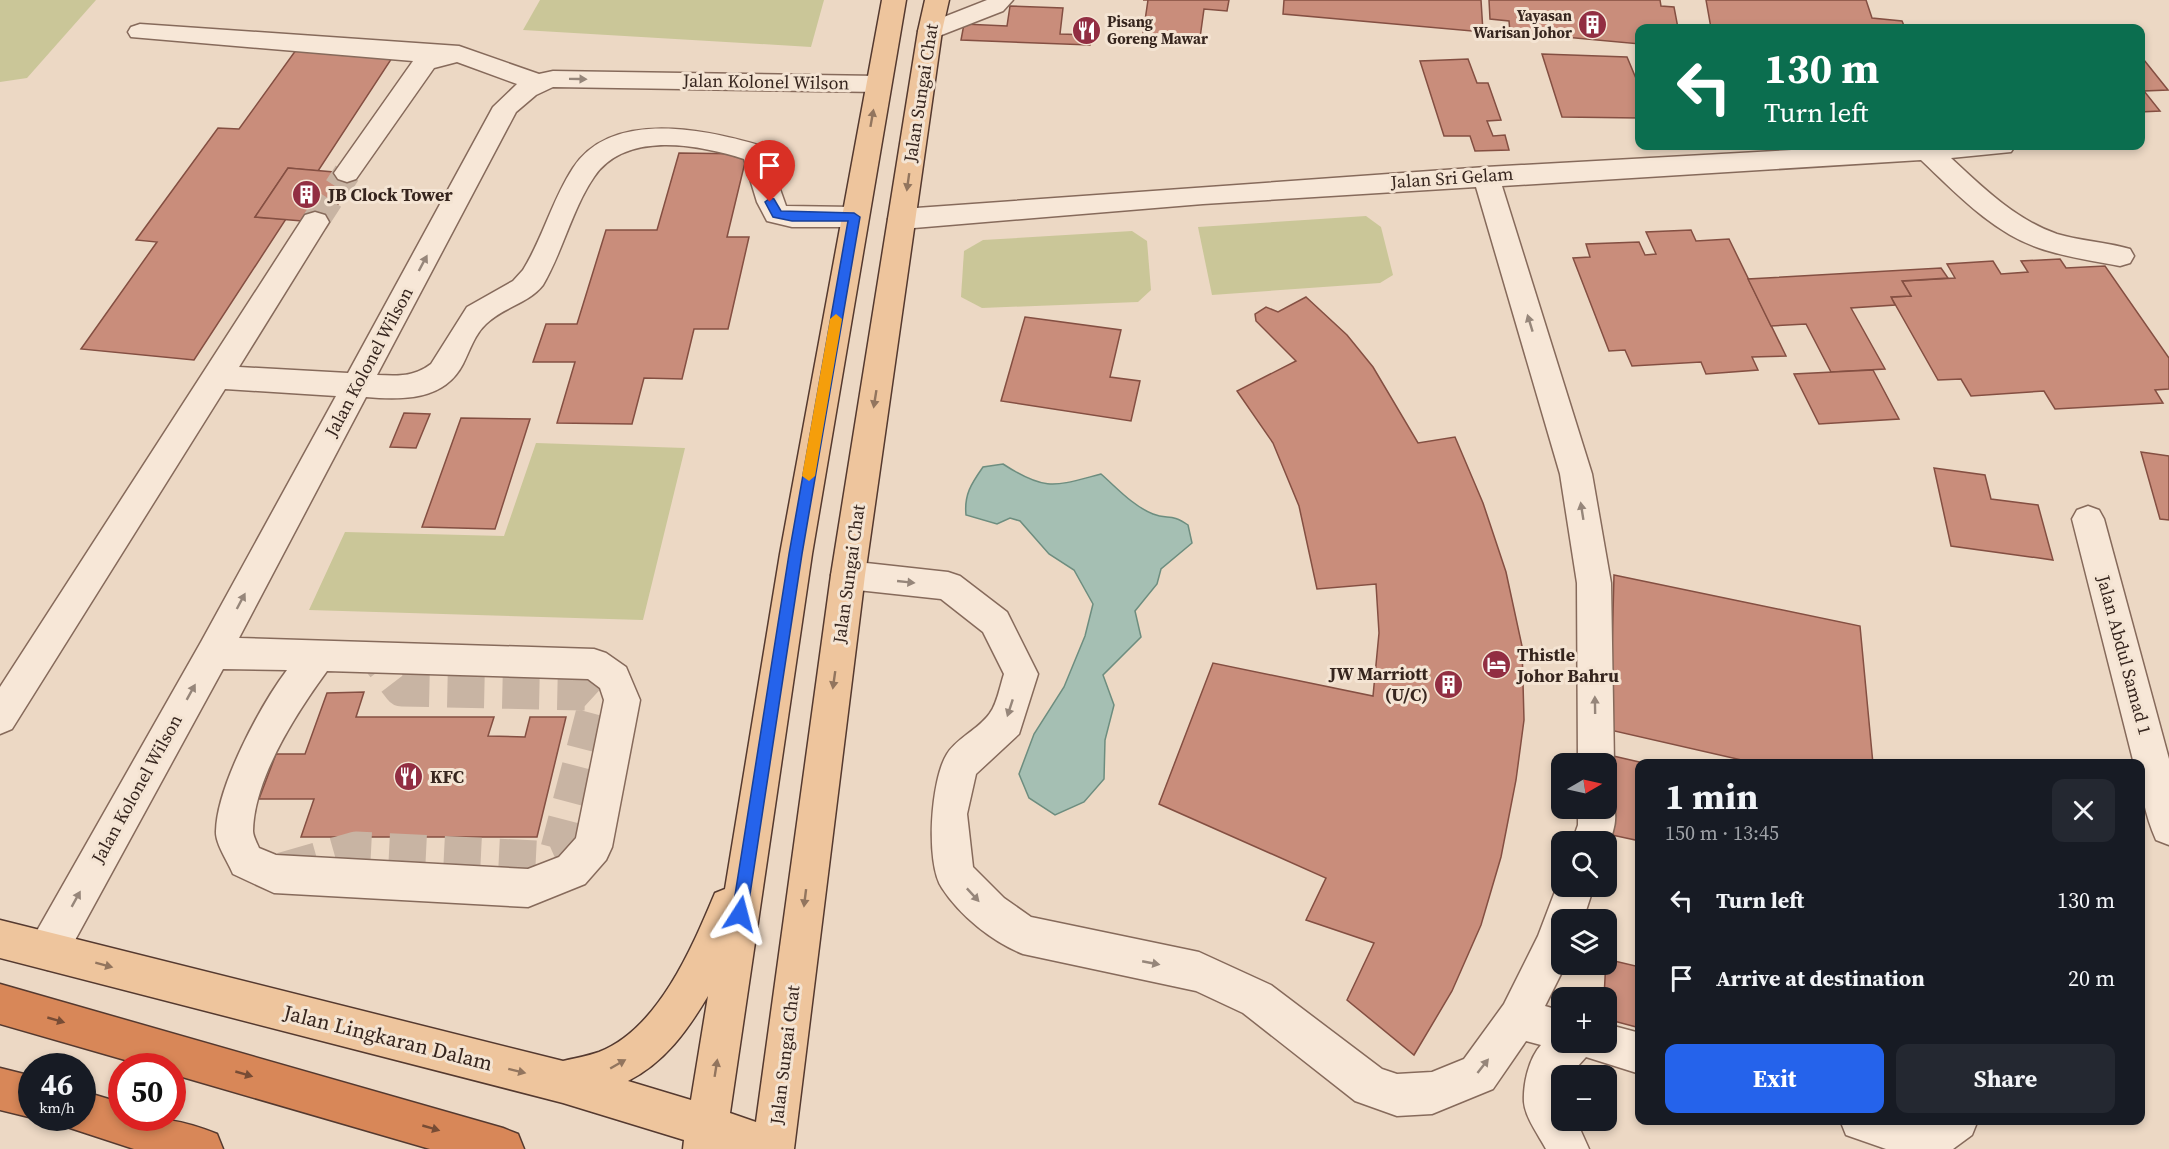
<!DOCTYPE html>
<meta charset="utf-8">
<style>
body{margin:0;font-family:"Source Serif 4",serif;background:#242831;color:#f1f3f6;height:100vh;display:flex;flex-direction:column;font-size:22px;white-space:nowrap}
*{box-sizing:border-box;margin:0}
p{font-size:20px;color:#9ea1a6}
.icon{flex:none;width:33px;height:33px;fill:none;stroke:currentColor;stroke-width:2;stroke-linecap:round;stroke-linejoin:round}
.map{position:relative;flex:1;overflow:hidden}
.side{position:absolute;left:1635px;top:759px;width:510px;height:366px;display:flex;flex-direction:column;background:#171b24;border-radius:12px;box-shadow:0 3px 9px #0003}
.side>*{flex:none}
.banner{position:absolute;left:1635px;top:24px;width:510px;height:126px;border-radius:12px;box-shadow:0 3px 9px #0003;background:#0b6e4f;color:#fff;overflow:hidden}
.needle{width:39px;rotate:81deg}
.tools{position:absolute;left:1551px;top:753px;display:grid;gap:12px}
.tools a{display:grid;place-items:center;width:66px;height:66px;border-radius:12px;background:#171b24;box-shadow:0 3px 9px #0003;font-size:30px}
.speed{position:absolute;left:18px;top:1053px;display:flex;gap:12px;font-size:30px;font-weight:700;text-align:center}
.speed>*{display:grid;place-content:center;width:78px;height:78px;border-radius:50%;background:#171b24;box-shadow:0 3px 9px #0003;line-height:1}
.speed small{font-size:15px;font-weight:400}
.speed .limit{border:9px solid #d22;background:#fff;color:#111}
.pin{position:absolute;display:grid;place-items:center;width:51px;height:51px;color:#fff;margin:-62px -26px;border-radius:50% 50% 50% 0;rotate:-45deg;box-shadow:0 0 6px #0007}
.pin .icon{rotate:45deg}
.me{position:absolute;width:66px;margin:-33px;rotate:9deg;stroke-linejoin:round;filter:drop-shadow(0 0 4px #0008)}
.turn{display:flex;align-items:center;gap:21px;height:126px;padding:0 30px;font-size:27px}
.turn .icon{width:78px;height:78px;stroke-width:2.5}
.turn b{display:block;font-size:42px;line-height:51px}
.round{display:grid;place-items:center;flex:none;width:63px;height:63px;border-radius:12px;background:#242831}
.overview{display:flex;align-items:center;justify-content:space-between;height:102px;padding:0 30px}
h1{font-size:36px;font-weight:700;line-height:45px}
.action{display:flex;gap:12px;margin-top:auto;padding:12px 30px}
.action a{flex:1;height:69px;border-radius:12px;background:#2563eb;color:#fff;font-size:24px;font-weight:700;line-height:69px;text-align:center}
.action a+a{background:#242831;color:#f1f3f6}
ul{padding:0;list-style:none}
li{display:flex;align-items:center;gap:18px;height:78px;padding:0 30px}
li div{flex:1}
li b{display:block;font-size:22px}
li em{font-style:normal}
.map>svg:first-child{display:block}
.green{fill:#cac698}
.water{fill:#a5bfb3;stroke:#6d8d7f;stroke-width:1.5}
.building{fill:#c98d7b;stroke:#844f42;stroke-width:1.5}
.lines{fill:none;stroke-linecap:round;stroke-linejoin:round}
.minor-tunnel-far1{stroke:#c8b4a3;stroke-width:27;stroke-dasharray:27 14;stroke-linecap:butt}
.minor-tunnel{stroke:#c8b4a3;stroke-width:37;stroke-dasharray:37 18;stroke-linecap:butt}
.minor-casing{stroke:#866a5b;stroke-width:3}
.major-casing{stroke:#54392f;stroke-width:3}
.highway-casing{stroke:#54392f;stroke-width:3}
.minor{fill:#f7e7d7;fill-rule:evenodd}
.major{fill:#eec59d;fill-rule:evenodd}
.highway{fill:#d88758;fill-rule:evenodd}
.oneway{fill:#96867a}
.oneway2{fill:#92755e}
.oneway3{fill:#774c35}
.route{fill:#2563eb;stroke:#184099;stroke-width:1.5}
.slow{fill:#f59e0b}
.labels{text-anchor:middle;stroke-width:6;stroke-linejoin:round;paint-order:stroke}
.far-poi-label{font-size:15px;font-weight:bold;fill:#36251e;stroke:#f4e4d3;text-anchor:end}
.street-label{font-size:18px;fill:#36251e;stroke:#f4e4d3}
.poi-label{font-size:18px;font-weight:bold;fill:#36251e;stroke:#f4e4d3;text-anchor:start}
.near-street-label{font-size:21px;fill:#36251e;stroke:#f4e4d3}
</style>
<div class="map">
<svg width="2169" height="1149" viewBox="0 0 2169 1149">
<rect width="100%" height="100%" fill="#ecd8c4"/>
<g class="green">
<polygon points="0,0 96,0 27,78 0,82"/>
<polygon points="540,0 824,0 811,47 523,30"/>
<polygon points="1366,216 1381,227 1393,275 1380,283 1212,295 1198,227"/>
<polygon points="1132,231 1147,241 1151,290 1138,302 982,308 961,297 964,251 983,240"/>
<polygon points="536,443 685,448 643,620 309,610 345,532 504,536"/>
</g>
<path class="water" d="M1003 464C1046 492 1055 486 1101 474 1117 488 1133 506 1153 514 1168 520 1171 513 1188 525L1192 543 1161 569 1157 584 1135 611 1141 637 1103 675 1114 705 1105 740 1104 779 1084 802 1055 815 1029 798 1019 774 1034 734 1064 687 1085 636 1093 604 1074 570 1049 554 1020 521 1010 518 997 524 966 515C964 495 971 484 983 467Z"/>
<g class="building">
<polygon points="1143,0 1229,0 1227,11 1204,9 1200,38 1143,34 1148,0"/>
<polygon points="1284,0 1481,0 1483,32 1283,14"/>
<polygon points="1489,0 1660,0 1661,6 1674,7 1678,28 1640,28 1640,44 1510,32 1509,21 1490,19"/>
<polygon points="1706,0 1866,0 1872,18 1902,21 1905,28 1711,28"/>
<polygon points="1010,6 1063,8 1060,34 1091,35 1090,45 961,40 964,24 1007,26"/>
<polygon points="296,50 392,58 318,171 288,168 255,217 286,219 194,360 81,349 157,242 136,240 218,128 239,129"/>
<polygon points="1542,54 1627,57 1640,88 1640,118 1562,117"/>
<polygon points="2140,55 2168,90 2144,91 2160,111 2140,112"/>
<polygon points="1468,59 1477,83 1488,83 1501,120 1487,121 1493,136 1505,135 1509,150 1475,151 1470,136 1444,136 1420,61"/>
<polygon points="679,153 747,154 727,237 749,237 728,329 694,329 682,379 644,378 632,424 557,423 575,362 533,362 546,324 577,324 606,230 657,230"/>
<polygon points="288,168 357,174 326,223 255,217"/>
<polygon points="1691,230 1696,241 1729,239 1786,356 1752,357 1758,370 1706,374 1701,362 1632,366 1625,350 1609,351 1573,258 1590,257 1586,244 1639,242 1645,255 1656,254 1646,232"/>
<polygon points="2060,259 2066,268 2105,266 2169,358 2169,389 2155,390 2163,403 2055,409 2044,391 1971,396 1961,379 1938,380 1891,297 1911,296 1902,281 1955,278 1947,264 1993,261 2001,274 2028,272 2021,261"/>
<polygon points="1941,268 1948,278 1902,281 1911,296 1891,297 1895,305 1851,308 1885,369 1831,372 1806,324 1771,326 1748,279"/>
<polygon points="1306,297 1347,335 1373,367 1418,443 1455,437 1483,503 1506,572 1522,646 1524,720 1516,780 1501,857 1481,925 1452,991 1414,1055 1347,1000 1374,943 1306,920 1326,878 1159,804 1213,663 1373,696 1379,633 1376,584 1317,589 1299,506 1273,443 1237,391 1296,361 1256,321 1255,314 1266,307 1278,312"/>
<polygon points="1025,317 1121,330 1110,377 1140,381 1131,421 1001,401"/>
<polygon points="1873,370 1899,419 1819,424 1794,374"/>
<polygon points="404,413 430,414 416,448 390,447"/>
<polygon points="461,418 530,419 495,529 422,527"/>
<polygon points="2141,452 2169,456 2169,520 2160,519"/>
<polygon points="1934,468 1985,475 1991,499 2038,505 2053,560 1951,546"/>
<polygon points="1614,575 1860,626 1873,764 1759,764 1610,730"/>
<polygon points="364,692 356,717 494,717 488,736 525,737 530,717 566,717 537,837 301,837 314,799 259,799 276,754 305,754 327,693"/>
<polygon points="1609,755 1648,764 1640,764 1640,841 1607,834"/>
<polygon points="1606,959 1640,967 1640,1028 1606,1019 1606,998 1604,998"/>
</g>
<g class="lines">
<polyline class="minor-tunnel-far1" points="315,222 347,173"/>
<polyline class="minor-tunnel" points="282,871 356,850 536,859 559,849 597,703 585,692 402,688 379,658"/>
<defs>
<g id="minor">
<polygon points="987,0 1013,0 1003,11 939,36 930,39 921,36 918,31 921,26"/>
<path d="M140 24 459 46 539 74 553 71 879 76 888 78 891 84 888 90 879 92 553 87 536 95 516 112 377 375C398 376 414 377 431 364L467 307 513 281 523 270C543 238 552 200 573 168 612 108 709 130 765 147L786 206 854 207 864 210 868 217 864 224 854 227H792L767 221 757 202 744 159C699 145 626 130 594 177 572 209 563 251 543 285 528 304 503 307 486 324 475 334 470 350 463 364 444 401 402 400 366 397L239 638 594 649 606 653 626 667 640 700 612 847 606 860 585 884 528 907 274 893 233 874C228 862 215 843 216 831 217 786 260 706 287 670L223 669 62 964 48 970 34 964 28 950 34 936 201 642 336 396 225 389 12 729 0 734V687L305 215 315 212 325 215 329 222 239 367 348 373 493 107 517 84 457 62 434 68 356 179 347 182 338 179 334 173 413 61 131 37 128 32 131 27ZM327 671 588 679 600 688 604 700 576 838 559 857 528 869 276 855 259 848C257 843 253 836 253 831 254 778 297 712 327 671Z"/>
<path d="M1866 146H2015L2011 152 1951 158C1982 187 2016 220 2057 234 2080 241 2106 242 2130 249L2134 256 2130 263 2120 266C2093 261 2065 257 2039 248 1992 232 1956 193 1921 160L1502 186 1592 474 1611 583 1614 764 1606 777V764H1578L1577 583 1560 474 1476 187 1203 204 902 229 892 226 888 219 892 212 902 209 1486 167Z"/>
<path d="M2088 506 2099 510 2104 519 2169 759V845L2156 840C2145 815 2140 790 2140 764H2134L2072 519 2077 510Z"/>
<path d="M848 561 948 572 960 576 1007 612 1038 674 1019 734 976 774 967 814 973 867 1004 898 1031 917 1199 952 1271 985 1382 1069 1397 1074 1432 1072 1464 1059 1504 1004 1538 936 1562 873V886H1594L1583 920H1562V964H1566L1545 1006 1562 1011V1042H1606V1024L1640 1033V1074L1586 1057 1569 1076H1562V1120H1576L1589 1149H1546C1539 1136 1525 1117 1524 1102 1523 1084 1529 1058 1541 1045L1526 1041 1493 1089 1432 1114 1397 1116 1355 1101 1243 1013 1196 991 1023 954C993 942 960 916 942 888 925 863 931 779 947 754 957 738 979 729 990 713 997 704 1000 686 1004 674L983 632 941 599 848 589 836 585 831 575 836 565Z"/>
<path d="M1606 795C1622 809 1614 833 1606 849V842H1572L1578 825V808H1606Z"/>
<polygon points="1840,1120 1978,1120 1972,1135 1953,1149 1886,1149 1846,1135"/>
</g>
<path id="major" d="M882 0H906L812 554 730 1113 756 1122 831 575 918 31 925 0H949L942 31 865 575 794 1149H683L684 1140 563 1103 0 958V920L563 1061C575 1058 588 1056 599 1052 658 1029 692 948 715 893L725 889 780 554ZM708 996 691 1100 628 1081C665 1062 687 1031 708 996Z"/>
<g id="highway">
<polygon points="0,984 503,1128 518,1134 524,1149 430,1149 172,1074 172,1066 146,1066 0,1024"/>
<polygon points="0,1068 32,1076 33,1118 0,1110"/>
<path d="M82 1091 122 1103V1118C160 1118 181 1119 217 1134L223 1149H134L67 1127 63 1118H82Z"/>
</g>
</defs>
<use href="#minor" class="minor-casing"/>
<use href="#major" class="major-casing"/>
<use href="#highway" class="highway-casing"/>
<use href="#minor" class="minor"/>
<use href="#major" class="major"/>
<use href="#highway" class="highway"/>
</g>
<defs><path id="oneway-solid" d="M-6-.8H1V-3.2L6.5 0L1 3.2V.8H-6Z" transform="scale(1.5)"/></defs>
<g class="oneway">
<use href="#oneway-solid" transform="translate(578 79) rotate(1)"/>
<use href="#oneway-solid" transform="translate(423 263) rotate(-62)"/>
<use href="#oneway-solid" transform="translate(1530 323) rotate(-107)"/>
<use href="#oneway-solid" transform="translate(1582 511) rotate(-99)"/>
<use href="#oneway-solid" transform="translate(906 582) rotate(6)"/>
<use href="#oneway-solid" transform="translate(241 601) rotate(-62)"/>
<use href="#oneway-solid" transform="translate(191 692) rotate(-61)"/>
<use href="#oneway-solid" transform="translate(1595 705) rotate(-91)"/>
<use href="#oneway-solid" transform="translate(1010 708) rotate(108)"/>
<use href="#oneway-solid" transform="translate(973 895) rotate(47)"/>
<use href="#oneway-solid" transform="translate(76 899) rotate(-61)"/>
<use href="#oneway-solid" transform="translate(1151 963) rotate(11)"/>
<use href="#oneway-solid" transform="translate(1483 1066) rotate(-52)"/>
</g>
<g class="oneway2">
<use href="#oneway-solid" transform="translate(872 118) rotate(-80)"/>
<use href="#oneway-solid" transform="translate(908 182) rotate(98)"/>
<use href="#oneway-solid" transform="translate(875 399) rotate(99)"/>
<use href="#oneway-solid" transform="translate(834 680) rotate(98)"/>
<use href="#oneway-solid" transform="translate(805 898) rotate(97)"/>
<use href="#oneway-solid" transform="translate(104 965) rotate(15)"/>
<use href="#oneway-solid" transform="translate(618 1064) rotate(-30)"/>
<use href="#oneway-solid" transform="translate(716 1068) rotate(-81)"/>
<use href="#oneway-solid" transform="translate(517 1071) rotate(14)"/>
</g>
<g class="oneway3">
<use href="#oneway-solid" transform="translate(56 1020) rotate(16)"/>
<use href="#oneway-solid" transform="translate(244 1074) rotate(16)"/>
<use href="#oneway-solid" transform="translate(431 1128) rotate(16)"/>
</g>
<polygon class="route" points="770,198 774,199 781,211 854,213 860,217 802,554 747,914 745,920 740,922 734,920 732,914 789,554 848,221 792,221 773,217 765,202"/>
<polygon class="slow" points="836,314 842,319 815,476 809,481 802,476 830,319"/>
<defs>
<symbol id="building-disc" viewBox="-11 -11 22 22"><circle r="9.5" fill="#922e42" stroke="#f4e4d3"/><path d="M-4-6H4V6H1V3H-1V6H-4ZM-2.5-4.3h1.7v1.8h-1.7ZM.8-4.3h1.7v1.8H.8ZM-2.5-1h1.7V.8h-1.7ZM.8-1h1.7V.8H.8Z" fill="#fff"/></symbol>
<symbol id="restaurant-disc" viewBox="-11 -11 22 22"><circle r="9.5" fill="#922e42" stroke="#f4e4d3"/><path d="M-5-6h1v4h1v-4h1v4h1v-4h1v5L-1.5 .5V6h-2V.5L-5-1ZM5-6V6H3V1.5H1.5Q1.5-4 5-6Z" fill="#fff"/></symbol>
<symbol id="hotel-disc" viewBox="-11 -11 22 22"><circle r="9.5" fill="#922e42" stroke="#f4e4d3"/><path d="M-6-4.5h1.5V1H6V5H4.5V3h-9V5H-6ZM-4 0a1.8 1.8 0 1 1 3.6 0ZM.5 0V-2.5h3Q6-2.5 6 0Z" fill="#fff"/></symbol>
</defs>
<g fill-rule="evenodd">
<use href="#building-disc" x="1576" y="8" width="33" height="33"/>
<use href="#restaurant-disc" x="1070" y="14" width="33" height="33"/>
<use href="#building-disc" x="290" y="178" width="33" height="33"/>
<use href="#hotel-disc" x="1480" y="648" width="33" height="33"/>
<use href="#building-disc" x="1432" y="668" width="33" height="33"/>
<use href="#restaurant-disc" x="392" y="760" width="33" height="33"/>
</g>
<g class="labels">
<g class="far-poi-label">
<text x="1572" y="21">Yayasan<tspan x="1572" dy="17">Warisan Johor</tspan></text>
<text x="1107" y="27" text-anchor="start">Pisang<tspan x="1107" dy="17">Goreng Mawar</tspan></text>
</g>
<g class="street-label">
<text transform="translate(766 82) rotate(1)" y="6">Jalan Kolonel Wilson</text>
<text transform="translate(921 93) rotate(-81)" y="6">Jalan Sungai Chat</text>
<text transform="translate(1452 178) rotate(-4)" y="6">Jalan Sri Gelam</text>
<text transform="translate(369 362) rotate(-62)" y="6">Jalan Kolonel Wilson</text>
<text transform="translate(849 574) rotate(-82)" y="6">Jalan Sungai Chat</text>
<text transform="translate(2124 655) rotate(75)" y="6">Jalan Abdul Samad 1</text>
<text transform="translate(137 789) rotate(-61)" y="6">Jalan Kolonel Wilson</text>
<text transform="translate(785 1055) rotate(-83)" y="6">Jalan Sungai Chat</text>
</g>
<g class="poi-label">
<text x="328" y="201">JB Clock Tower</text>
<text x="1517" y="661">Thistle<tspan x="1517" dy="21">Johor Bahru</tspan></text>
<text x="1428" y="680" text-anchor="end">JW Marriott<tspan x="1428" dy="21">(U/C)</tspan></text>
<text x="430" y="783">KFC</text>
</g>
<g class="near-street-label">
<text transform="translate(388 1038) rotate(14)" y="7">Jalan Lingkaran Dalam</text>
</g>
</g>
</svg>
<div class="tools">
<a><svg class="needle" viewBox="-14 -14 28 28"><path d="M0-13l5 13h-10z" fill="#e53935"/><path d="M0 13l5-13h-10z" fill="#9ea1a6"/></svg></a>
<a><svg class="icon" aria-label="search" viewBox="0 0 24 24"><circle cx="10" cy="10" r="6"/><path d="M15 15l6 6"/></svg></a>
<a><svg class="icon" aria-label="layers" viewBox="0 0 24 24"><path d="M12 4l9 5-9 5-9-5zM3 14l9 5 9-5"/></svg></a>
<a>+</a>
<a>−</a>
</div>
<div class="speed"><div>46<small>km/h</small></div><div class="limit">50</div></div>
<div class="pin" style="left:770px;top:202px;background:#d93025"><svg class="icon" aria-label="arrive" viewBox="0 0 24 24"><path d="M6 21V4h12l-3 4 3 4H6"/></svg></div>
<svg class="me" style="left:740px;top:914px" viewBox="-20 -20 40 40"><path d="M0-17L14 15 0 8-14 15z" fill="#2563eb" stroke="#fff" stroke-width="4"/></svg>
<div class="banner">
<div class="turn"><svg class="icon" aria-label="left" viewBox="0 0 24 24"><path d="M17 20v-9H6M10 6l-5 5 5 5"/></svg><div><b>130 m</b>Turn left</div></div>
</div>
<section class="side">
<div class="overview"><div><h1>1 min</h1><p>150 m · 13:45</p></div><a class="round"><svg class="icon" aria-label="close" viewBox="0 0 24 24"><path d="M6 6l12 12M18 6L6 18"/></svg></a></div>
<ul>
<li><svg class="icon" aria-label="left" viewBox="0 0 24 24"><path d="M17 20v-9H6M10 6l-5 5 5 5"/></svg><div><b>Turn left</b></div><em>130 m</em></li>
<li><svg class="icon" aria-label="arrive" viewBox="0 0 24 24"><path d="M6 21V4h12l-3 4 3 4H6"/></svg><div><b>Arrive at destination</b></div><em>20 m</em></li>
</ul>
<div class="action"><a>Exit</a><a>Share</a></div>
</section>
</div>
